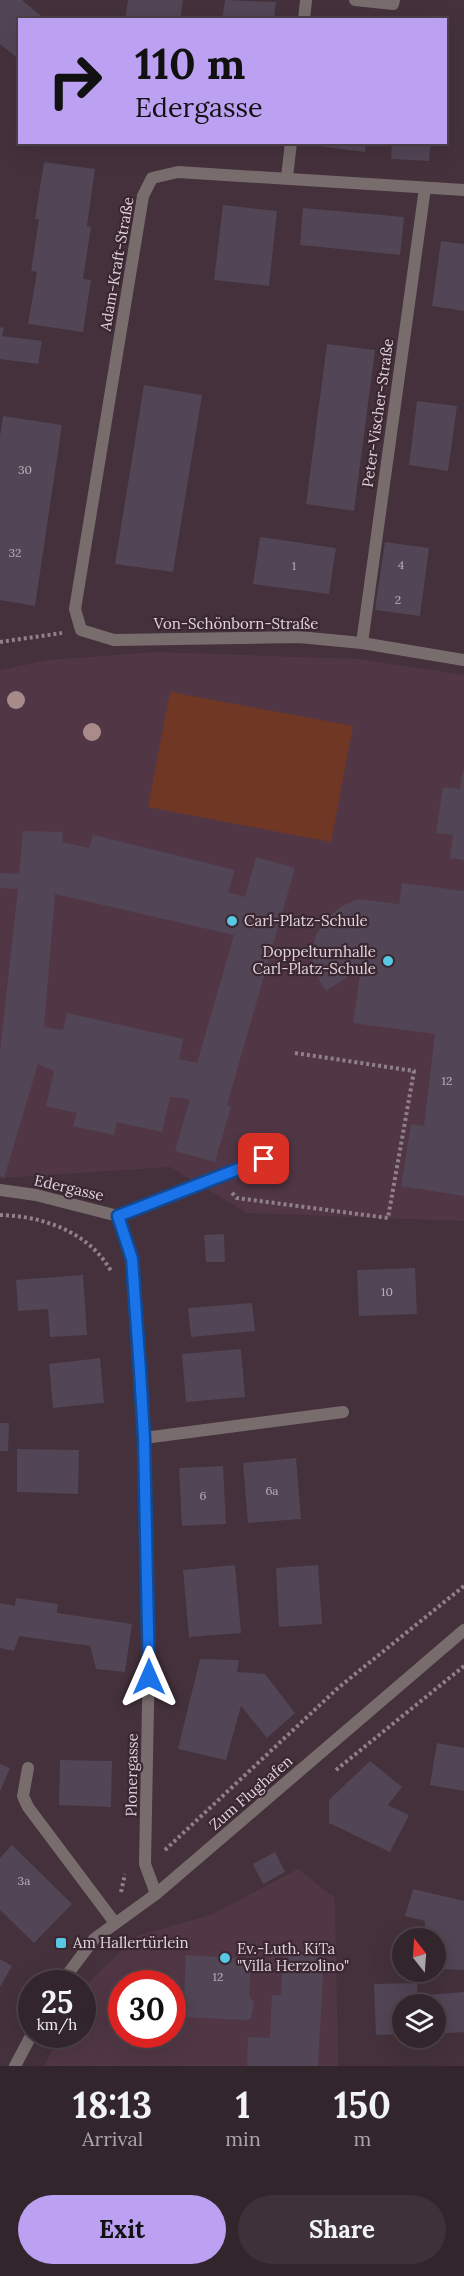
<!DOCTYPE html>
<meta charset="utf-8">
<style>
body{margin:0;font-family:Lora,serif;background:#3e3138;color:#f1f3f6;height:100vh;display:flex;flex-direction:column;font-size:22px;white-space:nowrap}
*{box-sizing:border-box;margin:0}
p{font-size:20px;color:#a9a5a9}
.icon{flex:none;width:33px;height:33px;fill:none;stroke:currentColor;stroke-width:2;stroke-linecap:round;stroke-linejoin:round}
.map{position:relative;height:2066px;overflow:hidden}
.panel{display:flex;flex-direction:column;background:#33252c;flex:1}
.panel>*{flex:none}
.guide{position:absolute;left:18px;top:18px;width:429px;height:126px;border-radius:0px;box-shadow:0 6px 24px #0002,0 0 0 2px #4e4248;background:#bca0f2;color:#111;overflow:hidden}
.needle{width:39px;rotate:343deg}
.tools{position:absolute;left:392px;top:1928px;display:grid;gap:12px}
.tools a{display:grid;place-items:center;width:54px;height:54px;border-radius:50%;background:#33252c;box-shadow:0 6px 24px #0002,0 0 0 2px #4e4248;font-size:30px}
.speed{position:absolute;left:18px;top:1970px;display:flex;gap:12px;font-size:30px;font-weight:700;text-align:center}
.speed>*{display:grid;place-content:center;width:78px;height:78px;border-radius:50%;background:#33252c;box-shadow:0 6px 24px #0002,0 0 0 2px #4e4248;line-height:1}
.speed small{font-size:15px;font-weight:400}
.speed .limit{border:9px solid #d22;background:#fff;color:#111}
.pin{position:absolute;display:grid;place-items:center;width:51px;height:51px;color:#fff;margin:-26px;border-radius:12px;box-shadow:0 3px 9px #0006}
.me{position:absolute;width:66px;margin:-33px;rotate:0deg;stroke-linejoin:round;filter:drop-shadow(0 0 4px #0008)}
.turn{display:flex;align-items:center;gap:21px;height:126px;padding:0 18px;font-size:27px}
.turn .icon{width:78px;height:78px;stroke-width:2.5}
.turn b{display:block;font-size:42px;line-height:51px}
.eta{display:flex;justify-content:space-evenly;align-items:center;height:102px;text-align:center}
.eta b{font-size:36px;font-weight:700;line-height:42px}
.button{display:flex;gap:12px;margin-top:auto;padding:12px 18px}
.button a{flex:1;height:69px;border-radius:36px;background:#bca0f2;color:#111;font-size:24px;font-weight:700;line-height:69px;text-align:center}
.button a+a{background:#3e3138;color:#f1f3f6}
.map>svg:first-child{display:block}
.built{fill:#513745;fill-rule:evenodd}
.green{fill:#6f3724}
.building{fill:#524555;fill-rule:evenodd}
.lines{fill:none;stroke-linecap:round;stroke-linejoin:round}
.path{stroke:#908089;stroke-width:4;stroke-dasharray:3 3;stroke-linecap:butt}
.service{stroke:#786c6d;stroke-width:12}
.minor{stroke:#786c6d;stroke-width:12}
.tertiary{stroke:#786c6d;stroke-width:12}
.tree{fill:#a98c8a}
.route-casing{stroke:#114b97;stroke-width:15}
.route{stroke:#1a73e8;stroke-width:10}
.poi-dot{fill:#57c9e2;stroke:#3a2731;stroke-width:2}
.labels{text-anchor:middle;stroke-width:4.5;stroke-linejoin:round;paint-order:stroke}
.number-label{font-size:12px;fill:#bcb0b9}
.street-label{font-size:15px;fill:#e0d3da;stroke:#3a2731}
.poi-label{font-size:15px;fill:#e0d3da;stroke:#3a2731;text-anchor:start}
</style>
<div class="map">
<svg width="464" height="2066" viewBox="0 0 464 2066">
<rect width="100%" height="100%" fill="#44313b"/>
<g class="built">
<polygon points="156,652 358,659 464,675 464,1221 247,1213 170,1167 0,1178 0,670 49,660"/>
<path d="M298 1869 335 1898 338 2066H44L60 2034H82L83 1995 91 1980 137 1936 213 1914ZM122 1983H172V2034H122Z"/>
</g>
<polygon class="green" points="170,692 353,726 331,842 148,807"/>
<g class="building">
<polygon points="0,0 22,0 46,20 20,20 20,60 0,44"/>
<polygon points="128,0 183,0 180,20 125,20"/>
<polygon points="225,0 276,2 274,20 222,20"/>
<polygon points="319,142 366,142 365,152 319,146"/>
<polygon points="392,142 431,142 429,161 391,159"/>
<polygon points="44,162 95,169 87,226 91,227 83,279 91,280 83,332 28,324 37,272 31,271 39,219 35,219"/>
<polygon points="223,205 277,211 269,286 214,280"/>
<polygon points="303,208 404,217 400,255 300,245"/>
<polygon points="441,241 464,244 464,311 432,306"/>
<polygon points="0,327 4,328 2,336 42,341 38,364 0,359"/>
<polygon points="327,344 375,350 354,511 306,504"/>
<polygon points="144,385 202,395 173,572 115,564"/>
<polygon points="417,401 457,406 448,471 409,465"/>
<polygon points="3,416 62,425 35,606 0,600 0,436"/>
<polygon points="260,537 336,548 329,594 253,584"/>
<polygon points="385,542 429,548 420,616 375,610"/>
<polygon points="463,770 464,771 464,860 450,858 453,835 436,833 443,787 460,789"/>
<path d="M23 831 62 832 63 842 89 848 93 835 235 870 228 892 245 897 256 857 295 868 227 1105 231 1107 215 1162 175 1151 190 1099 170 1097 162 1132 117 1122 114 1135 73 1126 77 1113 46 1106 54 1071 38 1064 4 1178 0 1176V1052L18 889 0 888V873L19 874ZM55 894 234 935 197 1063 179 1059 183 1039 67 1013 63 1030 44 1027Z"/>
<polygon points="402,883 464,891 464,1196 401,1186 411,1124 424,1126 435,1034 353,1023 361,968 326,991 315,973 311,954 316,935 327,918 342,906 359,899 399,904"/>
<polygon points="224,1234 225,1262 206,1262 204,1235"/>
<polygon points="415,1268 417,1314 359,1316 357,1270"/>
<polygon points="83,1275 87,1335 50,1337 48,1309 18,1311 16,1280"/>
<polygon points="252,1303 255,1331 191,1337 188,1308"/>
<polygon points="241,1349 245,1397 186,1402 182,1354"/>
<polygon points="100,1358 104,1403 53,1408 49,1364"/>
<polygon points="0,1423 9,1423 8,1451 0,1451"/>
<polygon points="17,1449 79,1450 78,1494 17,1492"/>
<polygon points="296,1458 301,1519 248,1523 243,1463"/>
<polygon points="223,1466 226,1524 182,1526 179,1468"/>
<polygon points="235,1565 241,1633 189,1637 183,1570"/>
<polygon points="318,1565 322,1624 279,1627 276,1568"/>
<polygon points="16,1598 58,1604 57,1613 132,1624 125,1672 96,1669 90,1646 19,1636 14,1651 0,1648 0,1603 15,1606"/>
<polygon points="200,1659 239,1660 237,1672 265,1674 295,1713 267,1738 241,1706 226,1760 178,1749"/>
<polygon points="437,1743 464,1748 464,1791 430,1785"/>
<polygon points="60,1760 112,1761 111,1807 59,1805"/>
<polygon points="370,1761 402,1787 388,1805 409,1815 390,1852 329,1823 329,1800"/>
<polygon points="0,1764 10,1768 0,1792"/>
<polygon points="12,1845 72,1904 34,1943 0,1910 0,1858"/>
<polygon points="275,1852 285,1872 263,1884 253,1864"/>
<polygon points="413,1889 464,1901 464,1970 435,1969 435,1938 424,1938 425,1921 405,1916"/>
<polygon points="283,1954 324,1956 318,2066 247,2066 248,2037 270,2038 272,1995 281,1995"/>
<polygon points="186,1955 251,1959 249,1995 254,2003 251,2018 248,2020 183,2017"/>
<polygon points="0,1959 12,1966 0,1987"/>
<polygon points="417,1983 418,2004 402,2004 402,2034 376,2035 374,1984"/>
<polygon points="464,1992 464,2032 435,2034 435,2004 429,2004 429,1995"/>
</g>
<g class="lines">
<g class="path">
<polyline points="0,642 62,633"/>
<polyline points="232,1193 237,1198 388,1218 414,1071 295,1053"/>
<path d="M0 1215C43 1216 89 1232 111 1271"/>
<polyline points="336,1770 464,1666"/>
<polyline points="165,1850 338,1688 464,1586"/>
<polyline points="121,1892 125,1874"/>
<polyline points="19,2018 32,1995"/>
</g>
<g class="service">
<polyline points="355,0 393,4 394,0"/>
<polyline points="28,1768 23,1796 28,1807 115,1923"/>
</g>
<g class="minor">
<polyline points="304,20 306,0"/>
<polyline points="287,177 291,142"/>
<polyline points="464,190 178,172 152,178 143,196 75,609 81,630 114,640 299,637 362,643 464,660"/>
<polyline points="362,643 425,188"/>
<polyline points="0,1190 36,1195 118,1216 264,1159"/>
<polyline points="118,1216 132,1259 144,1438 149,1654 145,1864 156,1894"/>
<polyline points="144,1438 343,1412"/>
</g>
<g class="tertiary">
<polyline points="61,1983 94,1939 156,1894 464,1630"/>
<polyline points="15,2066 32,2034"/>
</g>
</g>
<g class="tree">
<circle cx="16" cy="700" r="9"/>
<circle cx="92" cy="732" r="9"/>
</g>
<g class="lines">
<defs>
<polyline id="route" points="149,1677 144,1438 140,1371 132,1259 118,1216 264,1159"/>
</defs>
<use href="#route" class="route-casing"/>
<use href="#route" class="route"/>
</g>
<g class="poi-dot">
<circle cx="232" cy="921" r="6"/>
<circle cx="388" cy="961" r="6"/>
<rect x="55" y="1937" width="12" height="12" rx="3"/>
<circle cx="225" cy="1958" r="6"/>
</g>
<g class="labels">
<g class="number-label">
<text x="25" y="474">30</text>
<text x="15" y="557">32</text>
<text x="401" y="569">4</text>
<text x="294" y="570">1</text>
<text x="398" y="604">2</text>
<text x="447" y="1085">12</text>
<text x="387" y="1296">10</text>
<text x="272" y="1495">6a</text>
<text x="203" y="1500">6</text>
<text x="24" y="1885">3a</text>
<text x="218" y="1981">12</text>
</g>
<g class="street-label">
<text transform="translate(117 264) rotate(-80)" y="5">Adam-Kraft-Straße</text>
<text transform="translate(378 413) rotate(-82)" y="5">Peter-Vischer-Straße</text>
<text x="236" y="629">Von-Schönborn-Straße</text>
<text transform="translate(69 1188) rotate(13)" y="5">Edergasse</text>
<text transform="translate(132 1775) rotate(-89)" y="5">Plonergasse</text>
<text transform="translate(251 1793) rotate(-41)" y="5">Zum Flughafen</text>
</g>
<g class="poi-label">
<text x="244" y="926">Carl-Platz-Schule</text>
<text x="376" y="957" text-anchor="end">Doppelturnhalle<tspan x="376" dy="17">Carl-Platz-Schule</tspan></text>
<text x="73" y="1948">Am Hallertürlein</text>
<text x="237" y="1954">Ev.-Luth. KiTa<tspan x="237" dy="17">"Villa Herzolino"</tspan></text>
</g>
</g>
</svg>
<div class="tools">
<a><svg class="needle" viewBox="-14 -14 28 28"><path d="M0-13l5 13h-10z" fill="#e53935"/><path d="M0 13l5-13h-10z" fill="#a9a5a9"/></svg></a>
<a><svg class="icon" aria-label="layers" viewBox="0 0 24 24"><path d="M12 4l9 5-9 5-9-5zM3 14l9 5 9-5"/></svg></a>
</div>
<div class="speed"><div>25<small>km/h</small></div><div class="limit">30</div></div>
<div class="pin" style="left:264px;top:1159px;background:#d93025"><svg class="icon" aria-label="arrive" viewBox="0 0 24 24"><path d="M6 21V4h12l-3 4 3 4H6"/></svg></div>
<svg class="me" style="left:149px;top:1677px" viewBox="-20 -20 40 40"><path d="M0-17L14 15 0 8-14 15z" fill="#1a73e8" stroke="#fff" stroke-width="4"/></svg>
<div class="guide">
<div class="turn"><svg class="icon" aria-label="right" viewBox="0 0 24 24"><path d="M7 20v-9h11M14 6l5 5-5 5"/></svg><div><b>110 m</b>Edergasse</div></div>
</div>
</div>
<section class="panel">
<div class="eta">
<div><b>18:13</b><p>Arrival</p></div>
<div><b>1</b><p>min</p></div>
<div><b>150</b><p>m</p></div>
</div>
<div class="button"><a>Exit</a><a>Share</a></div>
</section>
